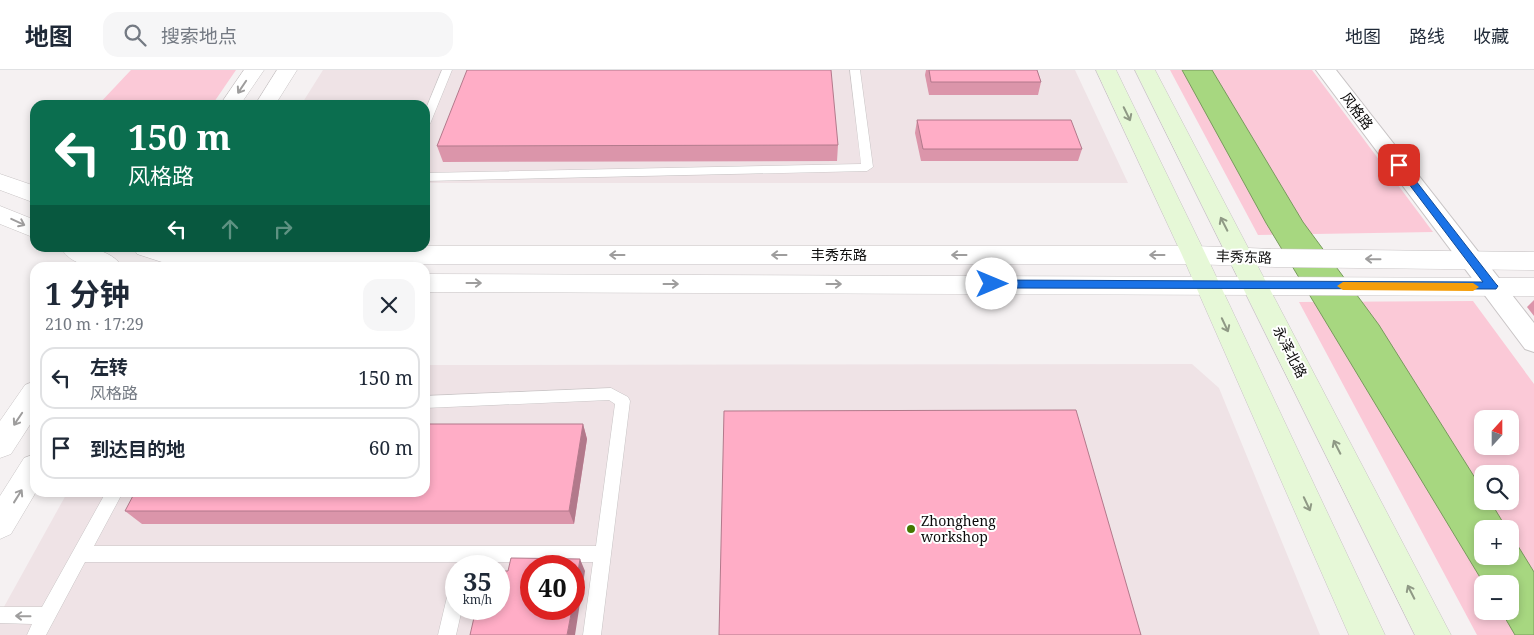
<!DOCTYPE html>
<html lang="zh">
<meta charset="utf-8">
<style>
body{margin:0;font-family:"Noto Serif","Noto Sans SC",serif;background:#f6f6f7;color:#1f2937;height:100vh;display:flex;flex-direction:column;font-size:19px;white-space:nowrap}
*{box-sizing:border-box;margin:0}
p{font-size:16px;color:#747a83}
.icon{flex:none;width:28px;height:28px;fill:none;stroke:currentColor;stroke-width:2;stroke-linecap:round;stroke-linejoin:round}
.map{position:relative;flex:1;overflow:hidden}
.details{position:absolute;left:30px;top:192px;width:400px;height:235px;display:flex;flex-direction:column;background:#fff;border-radius:15px;box-shadow:0 2px 8px #0003}
.details>*{flex:none}
.top-card{position:absolute;left:30px;top:30px;width:400px;height:152px;border-radius:15px;box-shadow:0 2px 8px #0003;background:#0b6e4f;color:#fff;overflow:hidden}
.needle{width:32px;rotate:21deg}
.buttons{position:absolute;left:1474px;top:340px;display:grid;gap:10px}
.buttons a{display:grid;place-items:center;width:45px;height:45px;border-radius:10px;background:#fff;box-shadow:0 2px 8px #0003;font-size:25px}
.speed{position:absolute;left:445px;top:485px;display:flex;gap:10px;font-size:25px;font-weight:700;text-align:center}
.speed>*{display:grid;place-content:center;width:65px;height:65px;border-radius:50%;background:#fff;box-shadow:0 2px 8px #0003;line-height:1}
.speed small{font-size:12px;font-weight:400}
.speed .limit{border:8px solid #d22;background:#fff;color:#111}
.pin{position:absolute;display:grid;place-items:center;width:42px;height:42px;color:#fff;margin:-21px;border-radius:10px;box-shadow:0 2px 8px #0006}
.me{position:absolute;width:55px;margin:-28px;rotate:90deg;stroke-linejoin:round;filter:drop-shadow(0 0 4px #0008)}
.turn{display:flex;align-items:center;gap:18px;height:105px;padding:0 15px;font-size:22px}
.turn .icon{width:65px;height:65px;stroke-width:2.5}
.turn b{display:block;font-size:35px;line-height:42px}
.lanes{display:flex;align-items:center;height:48px;padding:0 15px;background:#0003;justify-content:center;gap:25px;direction:ltr}
.lanes .off{opacity:.35}
.round{display:grid;place-items:center;flex:none;width:52px;height:52px;border-radius:15px;background:#f6f6f7}
.overview{display:flex;align-items:center;justify-content:space-between;height:85px;padding:0 15px}
h1{font-size:30px;font-weight:700;line-height:38px}
ul{padding:0;list-style:none}
li{display:flex;align-items:center;gap:15px;height:62px;margin:0 10px 8px;padding:0 5px;border:2px solid #e0e1e3;border-radius:15px}
li div{flex:1}
li b{display:block;font-size:19px}
li em{font-style:normal}
header{display:flex;align-items:center;gap:30px;box-sizing:border-box;height:70px;padding:0 25px;background:#fff;border-bottom:1px solid #e0e1e3}
header strong{font-size:24px}
nav{display:flex;gap:28px;margin-inline-start:auto;font-size:18px}
.search{width:350px;height:45px;background:#f6f6f7;display:flex;align-items:center;gap:12px;box-sizing:border-box;padding:0 18px;border-radius:15px;color:#747a83;font-size:19px}
.map>svg:first-child{display:block}
.built{fill:#efe3e6;fill-rule:evenodd}
.green{fill:#fbc9d7;fill-rule:evenodd}
.water{fill:#a7d780;stroke:#789a5d}
.lines{fill:none;stroke-linecap:round;stroke-linejoin:round}
.service-casing{stroke:#c8c4c5;stroke-width:1}
.minor-casing{stroke:#c8c4c5;stroke-width:2}
.tertiary-casing{stroke:#c8c4c5;stroke-width:1}
.secondary-casing{stroke:#c8c4c5;stroke-width:1}
.service{fill:#fff;fill-rule:evenodd}
.minor{fill:#fff;fill-rule:evenodd}
.tertiary{fill:#fff;fill-rule:evenodd}
.secondary{fill:#e6f8d7;fill-rule:evenodd}
.wall{fill:#db95aa}
.shaded-wall{fill:#b2798b}
.building{fill:#ffadc6;stroke:#b2798b}
.oneway{stroke:#9e9d9d}
.oneway2{stroke:#8f9985}
.route{fill:#1a73e8;stroke:#114b97}
.slow{fill:#f59e0b}
.poi-dot{fill:#457700;stroke:#fff;stroke-width:2}
.labels{text-anchor:middle;stroke-width:4;stroke-linejoin:round;paint-order:stroke}
.street-label{font-size:14px;fill:#0c0b0b;stroke:#fff}
.poi-label{font-size:14px;fill:#0c0b0b;stroke:#fff;text-anchor:start}
</style>
<header>
<strong>地图</strong>
<div class="search"><svg class="icon" aria-label="search" viewBox="0 0 24 24"><circle cx="10" cy="10" r="6"/><path d="M15 15l6 6"/></svg>搜索地点</div>
<nav><a>地图</a><a>路线</a><a>收藏</a></nav>
</header>
<div class="map">
<svg width="1534" height="565" viewBox="0 0 1534 565">
<rect width="100%" height="100%" fill="#f5f1f2"/>
<g class="built">
<polygon points="323,0 1075,0 1128,113 425,113 425,35 301,35"/>
<path d="M1192 294 1219 318 1320 565H0V544L67 423 425 422V295ZM456 496H499V539H456ZM531 496H574V539H531Z"/>
</g>
<g class="green">
<polygon points="131,0 236,0 212,35 98,35"/>
<polygon points="1170,0 1312,0 1433,162 1258,165"/>
<path d="M1473 231 1534 314V565H1477L1299 232ZM1482 349H1510V376H1482ZM1482 404H1510V431H1482ZM1482 459H1510V486H1482ZM1482 514H1510V541H1482Z"/>
</g>
<polygon class="water" points="1182,0 1212,0 1303,152 1379,255 1482,419 1482,431 1490,431 1507,459 1482,459 1482,486 1510,486 1510,463 1534,502 1534,565 1515,565 1501,541 1510,541 1510,514 1484,514 1266,153"/>
<g class="lines">
<defs>
<g id="service">
<polygon points="442,0 452,0 430,54 425,57 425,41"/>
<polygon points="850,0 860,0 873,97 867,101 425,111 425,103 861,94"/>
<polygon points="611,318 628,327 630,331 601,565 583,565 593,492 85,492 46,565 27,565 32,554 0,553 0,537 42,537 106,422 123,422 94,476 596,476 615,334 609,330 425,338 425,326"/>
<polygon points="456,519 456,539 462,539 456,565 438,565 447,527 450,521"/>
</g>
<polygon id="minor" points="1316,0 1336,0 1534,253 1534,282 1525,279"/>
<g id="tertiary">
<polygon points="244,0 264,0 240,35 220,35"/>
<polygon points="277,0 297,0 275,35 255,35"/>
<polygon points="0,104 35,116 35,133 0,120"/>
<polygon points="0,136 35,150 35,168 0,154"/>
<polygon points="425,176 1194,176 1275,179 1534,182 1534,200 1275,197 1194,194 168,194 137,184 134,178"/>
<path d="M61 178C80 175 112 178 123 198 102 198 73 199 61 178Z"/>
<polygon points="425,204 1534,208 1534,226 425,222"/>
<polygon points="35,311 35,347 11,384 0,388 0,351 25,315"/>
<polygon points="35,384 36,422 11,464 0,469 0,426 24,388"/>
</g>
<g id="secondary">
<polygon points="1096,0 1116,0 1206,185 1385,565 1349,565 1182,185"/>
<polygon points="1135,0 1155,0 1451,565 1415,565"/>
</g>
</defs>
<use href="#service" class="service-casing"/>
<use href="#minor" class="minor-casing"/>
<use href="#tertiary" class="tertiary-casing"/>
<use href="#secondary" class="secondary-casing"/>
<use href="#service" class="service"/>
<use href="#minor" class="minor"/>
<use href="#tertiary" class="tertiary"/>
<use href="#secondary" class="secondary"/>
</g>
<g class="wall">
<polygon points="926,0 1037,0 1041,12 1038,25 929,25 925,5"/>
<polygon points="917,50 1082,79 1078,91 921,91 915,63"/>
<polygon points="838,75 837,91 443,92 437,76"/>
<polygon points="1534,230 1534,246 1527,237"/>
<polygon points="583,354 587,369 574,454 142,454 125,441"/>
</g>
<g class="shaded-wall">
<polygon points="583,354 587,369 574,454 569,441"/>
<polygon points="580,489 585,501 575,565 567,565 572,539 574,539 574,526"/>
</g>
<g class="building">
<polygon points="467,0 831,0 838,75 437,76"/>
<polygon points="929,0 1037,0 1041,12 931,12"/>
<polygon points="917,50 1071,50 1082,79 923,79"/>
<polygon points="1076,340 1141,565 719,565 724,341"/>
<polygon points="425,354 583,354 569,441 125,441 135,422 425,422"/>
<polygon points="511,488 580,489 574,526 574,496 531,496 531,539 572,539 567,565 470,565 476,539 499,539 499,501 508,501"/>
</g>
<defs><path id="oneway-shaft" d="M-6 0H5M1.5-3L5.5 0L1.5 3" fill="none" stroke-width="1.6" stroke-linecap="round" stroke-linejoin="round" transform="scale(1.25)"/></defs>
<g class="oneway">
<use href="#oneway-shaft" transform="translate(242 17) rotate(124)"/>
<use href="#oneway-shaft" transform="translate(18 152) rotate(25)"/>
<use href="#oneway-shaft" transform="translate(617 185) rotate(180)"/>
<use href="#oneway-shaft" transform="translate(779 185) rotate(180)"/>
<use href="#oneway-shaft" transform="translate(959 185) rotate(180)"/>
<use href="#oneway-shaft" transform="translate(1157 185) rotate(180)"/>
<use href="#oneway-shaft" transform="translate(1373 189) rotate(-179)"/>
<use href="#oneway-shaft" transform="translate(474 213)"/>
<use href="#oneway-shaft" transform="translate(671 214)"/>
<use href="#oneway-shaft" transform="translate(834 214)"/>
<use href="#oneway-shaft" transform="translate(18 349) rotate(124)"/>
<use href="#oneway-shaft" transform="translate(18 426) rotate(-58)"/>
<use href="#oneway-shaft" transform="translate(23 546) rotate(-179)"/>
</g>
<g class="oneway2">
<use href="#oneway-shaft" transform="translate(1127 44) rotate(64)"/>
<use href="#oneway-shaft" transform="translate(1224 154) rotate(-117)"/>
<use href="#oneway-shaft" transform="translate(1225 255) rotate(65)"/>
<use href="#oneway-shaft" transform="translate(1337 377) rotate(-117)"/>
<use href="#oneway-shaft" transform="translate(1307 434) rotate(65)"/>
<use href="#oneway-shaft" transform="translate(1411 522) rotate(-117)"/>
</g>
<polygon class="route" points="1399,92 1402,93 1496,214 1498,216 1496,219 992,218 986,214 992,210 1483,212 1396,97 1394,95"/>
<polygon class="slow" points="1343,212 1473,213 1479,217 1473,221 1343,220 1337,216"/>
<circle class="poi-dot" cx="911" cy="459" r="5"/>
<g class="labels">
<g class="street-label">
<text transform="translate(1357 41) rotate(53)" y="5">风格路</text>
<text x="839" y="190">丰秀东路</text>
<text transform="translate(1244 187) rotate(2)" y="5">丰秀东路</text>
<text transform="translate(1290 282) rotate(63)" y="5">永泽北路</text>
</g>
<g class="poi-label">
<text x="921" y="456">Zhongheng<tspan x="921" dy="16">workshop</tspan></text>
</g>
</g>
</svg>
<div class="buttons">
<a><svg class="needle" viewBox="-14 -14 28 28"><path d="M0-13l5 13h-10z" fill="#e53935"/><path d="M0 13l5-13h-10z" fill="#747a83"/></svg></a>
<a><svg class="icon" aria-label="search" viewBox="0 0 24 24"><circle cx="10" cy="10" r="6"/><path d="M15 15l6 6"/></svg></a>
<a>+</a>
<a>−</a>
</div>
<div class="speed"><div>35<small>km/h</small></div><div class="limit">40</div></div>
<div class="pin" style="left:1399px;top:95px;background:#d93025"><svg class="icon" aria-label="arrive" viewBox="0 0 24 24"><path d="M6 21V4h12l-3 4 3 4H6"/></svg></div>
<svg class="me" style="left:992px;top:214px" viewBox="-20 -20 40 40"><circle r="19" fill="#fff"/><path d="M0-13L10 11 0 6-10 11z" fill="#1a73e8"/></svg>
<div class="top-card">
<div class="turn"><svg class="icon" aria-label="left" viewBox="0 0 24 24"><path d="M17 20v-9H6M10 6l-5 5 5 5"/></svg><div><b>150 m</b>风格路</div></div>
<div class="lanes"><svg class="icon" aria-label="left" viewBox="0 0 24 24"><path d="M17 20v-9H6M10 6l-5 5 5 5"/></svg><svg class="icon off" aria-label="ahead" viewBox="0 0 24 24"><path d="M12 20V5M6 11l6-6 6 6"/></svg><svg class="icon off" aria-label="right" viewBox="0 0 24 24"><path d="M7 20v-9h11M14 6l5 5-5 5"/></svg></div>
</div>
<section class="details">
<div class="overview"><div><h1>1 分钟</h1><p>210 m · 17:29</p></div><a class="round"><svg class="icon" aria-label="close" viewBox="0 0 24 24"><path d="M6 6l12 12M18 6L6 18"/></svg></a></div>
<ul>
<li><svg class="icon" aria-label="left" viewBox="0 0 24 24"><path d="M17 20v-9H6M10 6l-5 5 5 5"/></svg><div><b>左转</b><p>风格路</p></div><em>150 m</em></li>
<li><svg class="icon" aria-label="arrive" viewBox="0 0 24 24"><path d="M6 21V4h12l-3 4 3 4H6"/></svg><div><b>到达目的地</b></div><em>60 m</em></li>
</ul>
</section>
</div>
